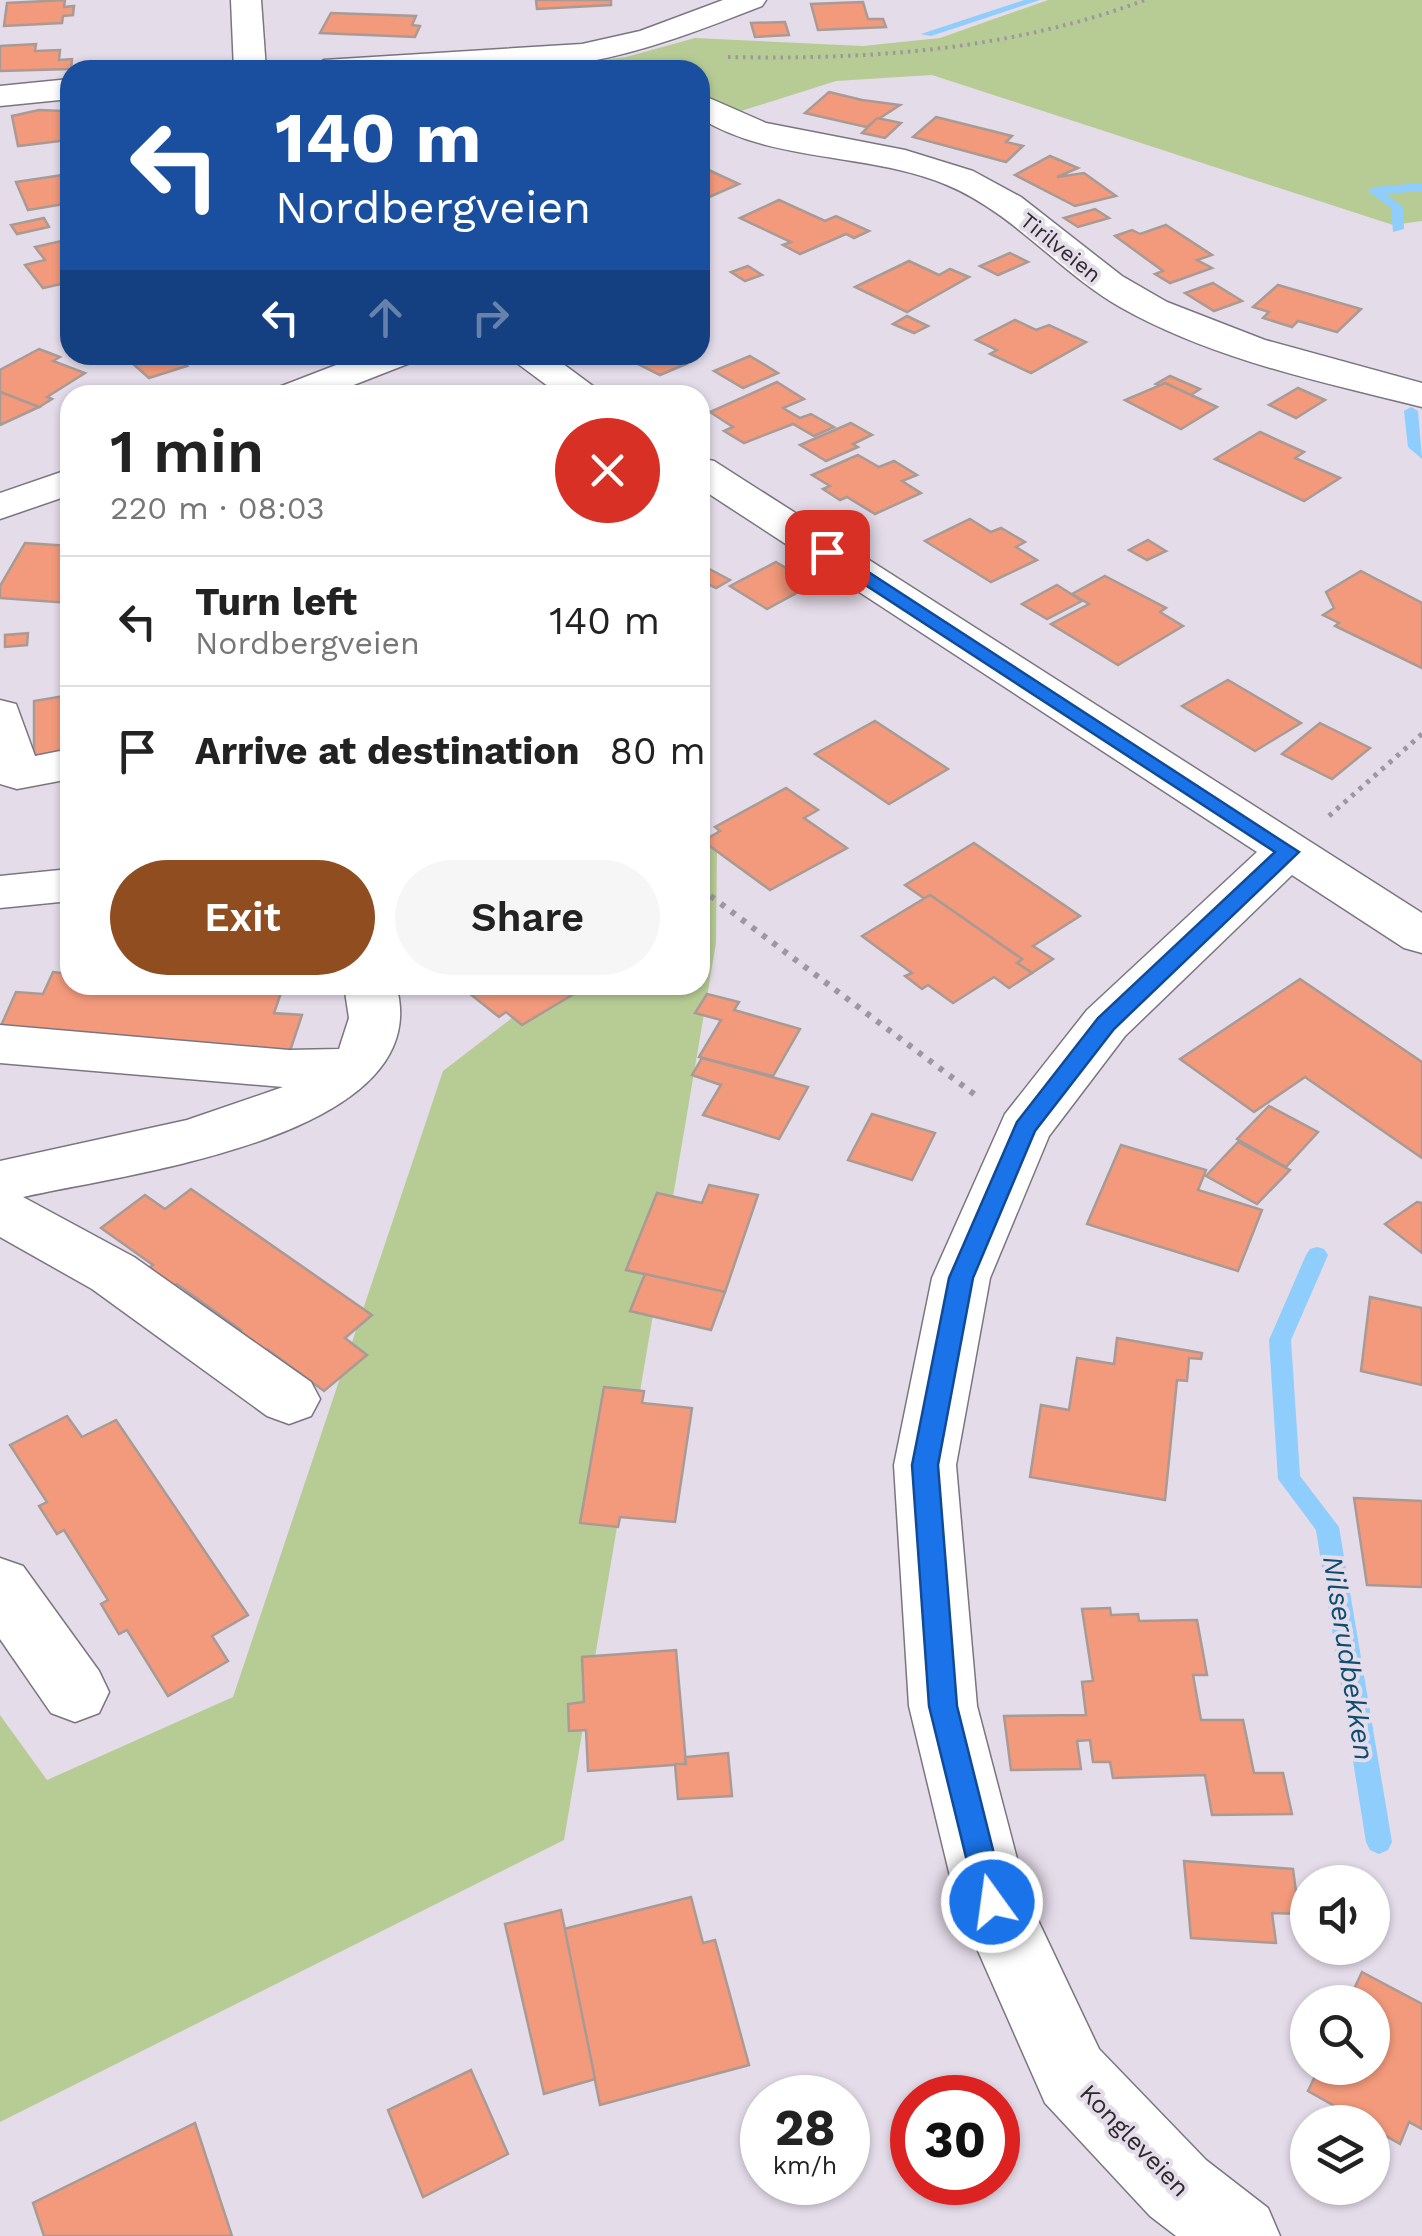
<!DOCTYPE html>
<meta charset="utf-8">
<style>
body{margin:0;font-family:"Work Sans",sans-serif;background:#f6f6f6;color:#222;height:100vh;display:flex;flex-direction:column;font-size:38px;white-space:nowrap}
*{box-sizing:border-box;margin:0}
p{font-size:32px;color:#767676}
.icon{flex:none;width:55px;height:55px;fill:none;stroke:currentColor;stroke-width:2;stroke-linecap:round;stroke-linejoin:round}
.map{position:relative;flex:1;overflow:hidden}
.panel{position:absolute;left:60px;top:385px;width:650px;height:610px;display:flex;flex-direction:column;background:#fff;border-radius:30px;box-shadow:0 2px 8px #0004}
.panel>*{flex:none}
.guide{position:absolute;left:60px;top:60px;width:650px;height:305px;border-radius:30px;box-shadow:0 2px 8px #0004;background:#1a4fa0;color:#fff;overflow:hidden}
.tools{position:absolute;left:1290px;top:1865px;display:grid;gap:20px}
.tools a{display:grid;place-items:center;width:100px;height:100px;border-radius:50%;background:#fff;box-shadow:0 2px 8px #0004;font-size:50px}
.speed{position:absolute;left:740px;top:2075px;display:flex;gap:20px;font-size:50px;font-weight:700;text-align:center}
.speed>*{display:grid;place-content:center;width:130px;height:130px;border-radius:50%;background:#fff;box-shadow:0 2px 8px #0004;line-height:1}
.speed small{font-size:25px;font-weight:400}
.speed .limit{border:15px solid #d22;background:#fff;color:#111}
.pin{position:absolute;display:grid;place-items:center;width:85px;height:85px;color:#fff;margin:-42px;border-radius:20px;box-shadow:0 5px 15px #0006}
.me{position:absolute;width:110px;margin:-55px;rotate:346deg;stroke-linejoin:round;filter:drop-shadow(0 0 8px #0008)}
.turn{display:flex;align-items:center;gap:35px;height:210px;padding:0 50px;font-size:45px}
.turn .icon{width:130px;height:130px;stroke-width:2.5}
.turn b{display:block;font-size:70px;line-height:85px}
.lanes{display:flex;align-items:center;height:95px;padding:0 50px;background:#0003;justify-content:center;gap:50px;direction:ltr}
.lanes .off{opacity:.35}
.round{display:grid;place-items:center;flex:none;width:105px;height:105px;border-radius:52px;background:#f6f6f6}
.overview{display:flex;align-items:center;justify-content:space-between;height:170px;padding:0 50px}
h1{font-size:60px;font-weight:600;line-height:75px}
.action{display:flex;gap:20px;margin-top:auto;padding:20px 50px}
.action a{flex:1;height:115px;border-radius:60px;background:#904d1f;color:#fff;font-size:40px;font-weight:600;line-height:115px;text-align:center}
.action a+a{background:#f6f6f6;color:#222}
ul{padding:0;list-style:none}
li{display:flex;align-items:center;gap:30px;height:130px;padding:0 50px;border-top:2px solid #e0e0e0}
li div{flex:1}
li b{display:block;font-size:38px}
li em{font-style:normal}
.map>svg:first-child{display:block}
.green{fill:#b7cc95}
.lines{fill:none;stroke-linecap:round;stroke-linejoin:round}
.stream{fill:#8ecdfc;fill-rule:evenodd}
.building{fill:#f39a7c;stroke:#a99a95;stroke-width:2.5}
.minor-casing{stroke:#7c7581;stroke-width:3}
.path-far2{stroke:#9d97a1;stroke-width:4;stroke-dasharray:2.5 5;stroke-linecap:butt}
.path-far1{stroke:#9d97a1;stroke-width:5;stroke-dasharray:4 6;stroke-linecap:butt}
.path{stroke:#9d97a1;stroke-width:6;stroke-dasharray:5 8;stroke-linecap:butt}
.minor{fill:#fff;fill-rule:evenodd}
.route{fill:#1a73e8;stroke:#114b97;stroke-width:2.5}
.labels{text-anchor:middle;stroke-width:8;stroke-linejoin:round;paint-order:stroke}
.far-street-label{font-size:22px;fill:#2d2a2e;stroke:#e4dce9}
.street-label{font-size:25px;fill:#2d2a2e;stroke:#e4dce9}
.water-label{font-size:28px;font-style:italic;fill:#0d4d72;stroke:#e4dce9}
</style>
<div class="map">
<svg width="1422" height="2236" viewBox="0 0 1422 2236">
<rect width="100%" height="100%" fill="#e4dce9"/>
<g class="green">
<polygon points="1048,0 1422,0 1422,221 1393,225 932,75 836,81 700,124 700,70 524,70 626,57 695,38 863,46 940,38"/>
<polygon points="700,833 717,845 716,943 564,1840 0,2122 0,1715 47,1780 233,1697 443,1071 555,985 700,985"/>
</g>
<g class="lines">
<g class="stream">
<polygon points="1024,0 1040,0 931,36 921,34"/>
<polygon points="1422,183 1422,191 1386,194 1403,207 1404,229 1393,232 1391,208 1368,191 1374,187"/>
<polygon points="1411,407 1418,411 1422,459 1408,447 1404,411"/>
<polygon points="1317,1247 1324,1249 1328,1255 1291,1340 1300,1476 1339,1527 1392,1842 1388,1850 1379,1854 1370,1850 1366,1842 1316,1530 1278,1479 1269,1340 1306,1255 1310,1249"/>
</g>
</g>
<g class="building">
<polygon points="65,0 64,7 74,6 73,15 63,16 62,23 4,26 7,3"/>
<polygon points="536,0 611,0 611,5 537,9"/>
<polygon points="863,2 868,19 883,19 886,27 818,30 811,4"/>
<polygon points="331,13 416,16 412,25 420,26 415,37 320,33"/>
<polygon points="785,22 789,35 755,37 751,23"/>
<polygon points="36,44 35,51 60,50 59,60 72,59 71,69 0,71 0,46"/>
<polygon points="829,92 862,100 900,105 866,127 805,113"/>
<polygon points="39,110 63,111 69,140 18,146 12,116"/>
<polygon points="936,117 1012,136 1006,142 1023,146 1006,162 913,137"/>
<polygon points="877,118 901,123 885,138 862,133"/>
<polygon points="1050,156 1078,168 1057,177 1084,173 1116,196 1075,206 1015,175"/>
<polygon points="700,166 739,184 700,201"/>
<polygon points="63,175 70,203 28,210 16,182"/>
<polygon points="779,200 825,221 836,216 869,231 854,238 846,234 800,254 783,245 791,242 740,218"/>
<polygon points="1095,209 1109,218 1078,227 1064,218"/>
<polygon points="44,218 49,227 17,234 11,225"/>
<polygon points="1166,225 1212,255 1197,260 1212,268 1170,283 1155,274 1163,271 1115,236 1132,230 1140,234"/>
<polygon points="70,239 70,282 43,288 25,265 45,260 35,247"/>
<polygon points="1010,253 1028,262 998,275 980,266"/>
<polygon points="909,261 939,275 950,269 969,277 907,312 855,287"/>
<polygon points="748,266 762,275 745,281 731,272"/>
<polygon points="1213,283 1242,301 1214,311 1185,293"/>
<polygon points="1278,285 1361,309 1337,332 1298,321 1292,327 1263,318 1269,312 1253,307"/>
<polygon points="907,316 928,326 914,333 893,324"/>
<polygon points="1015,320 1036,330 1049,325 1086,342 1031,373 990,354 997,350 976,340"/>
<polygon points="39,349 60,357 53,361 85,373 47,397 52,399 39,407 0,392 0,370"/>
<polygon points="123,355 174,355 187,366 149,378"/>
<polygon points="620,355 680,355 674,357 686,364 660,375"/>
<polygon points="750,356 778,373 743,388 714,371"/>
<polygon points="1170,376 1200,389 1191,395 1156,384"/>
<polygon points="777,382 804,399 783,408 800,418 811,414 834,427 814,436 793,424 744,443 724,431 733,427 710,412"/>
<polygon points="1165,383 1217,407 1181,429 1125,400"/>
<polygon points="1298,388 1325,400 1296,418 1269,405"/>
<polygon points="0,392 39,407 0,425"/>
<polygon points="851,423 872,435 853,444 858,447 826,461 800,445"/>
<polygon points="1260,432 1304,452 1295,458 1340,478 1304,501 1215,459"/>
<polygon points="858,455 879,467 894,461 917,475 902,481 921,493 875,514 847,497 840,500 823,489 830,486 812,475"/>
<polygon points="970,519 991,532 1001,528 1025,542 1016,547 1037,560 991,582 925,541"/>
<polygon points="1148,540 1166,551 1147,560 1129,550"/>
<polygon points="25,543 70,546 69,603 0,598 0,586"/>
<polygon points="776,562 813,584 767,609 730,586"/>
<polygon points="700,564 730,580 716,588 700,580"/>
<polygon points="1361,571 1422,603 1422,668 1335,626 1339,623 1323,615 1334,608 1326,592"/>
<polygon points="1105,576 1166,608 1160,612 1183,626 1118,665 1051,624 1089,604 1072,594"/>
<polygon points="1057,585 1082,601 1047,619 1022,604"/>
<polygon points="28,633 27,645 5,647 5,635"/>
<polygon points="1228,680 1301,723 1255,751 1182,706"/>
<polygon points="70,695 70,747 64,748 64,752 34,756 34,701"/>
<polygon points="875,721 948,769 889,804 815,754"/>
<polygon points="1320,723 1370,748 1332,779 1282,754"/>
<polygon points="786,788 818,810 804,818 847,848 770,890 703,841 720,831 715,827"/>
<polygon points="974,843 1080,916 1033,946 1053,959 1032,973 1017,963 1022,959 930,895 925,899 905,885"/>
<polygon points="930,895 1022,959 1017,963 1032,973 1009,988 994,977 953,1003 928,985 922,989 905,976 912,973 862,936"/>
<polygon points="53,972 70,974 70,985 215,985 282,990 274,1013 302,1015 290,1051 0,1028 16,992 43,994"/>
<polygon points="1300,979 1422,1062 1422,1158 1305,1077 1254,1112 1180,1059"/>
<polygon points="459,985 568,985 577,992 522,1025 506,1012 499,1017"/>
<polygon points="707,994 739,1002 734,1010 800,1029 773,1076 699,1057 721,1020 695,1013"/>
<polygon points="702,1058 808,1087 779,1139 703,1115 721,1085 692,1075"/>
<polygon points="1269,1106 1318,1132 1286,1167 1237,1139"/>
<polygon points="872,1114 935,1133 912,1180 848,1160"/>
<polygon points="1238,1142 1290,1170 1257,1204 1206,1176"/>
<polygon points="1121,1145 1206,1170 1198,1190 1262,1210 1238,1271 1087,1224"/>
<polygon points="709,1185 758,1195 725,1292 626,1270 657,1193 702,1203"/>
<polygon points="191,1189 372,1315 345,1338 367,1355 324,1391 267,1349 262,1353 235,1334 241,1330 177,1284 172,1288 147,1269 153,1265 101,1228 145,1195 165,1209"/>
<polygon points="1417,1202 1422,1203 1422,1253 1385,1224"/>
<polygon points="645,1274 725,1292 711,1330 630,1311"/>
<polygon points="1370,1297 1422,1308 1422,1385 1361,1371"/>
<polygon points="1117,1338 1202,1353 1201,1359 1189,1358 1187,1381 1177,1380 1165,1500 1030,1477 1041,1405 1069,1410 1077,1358 1114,1364"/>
<polygon points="604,1387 644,1391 642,1403 692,1408 675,1522 620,1517 618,1527 580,1523"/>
<polygon points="67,1416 82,1437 116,1420 248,1615 212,1636 228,1661 168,1696 127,1630 119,1634 101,1604 108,1600 64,1530 57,1534 39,1506 47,1502 10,1445"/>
<polygon points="1354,1498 1422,1501 1422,1587 1367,1585"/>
<polygon points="1110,1608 1111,1615 1138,1614 1139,1621 1197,1620 1207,1675 1193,1675 1201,1720 1243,1720 1254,1773 1283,1773 1292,1814 1212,1815 1205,1775 1113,1778 1110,1762 1093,1762 1090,1740 1077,1741 1081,1769 1011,1770 1004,1716 1086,1715 1082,1682 1093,1681 1082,1609"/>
<polygon points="676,1650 686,1764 588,1771 586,1730 569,1731 568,1704 584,1702 582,1657"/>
<polygon points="728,1753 732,1796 678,1799 675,1764 686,1764 685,1757"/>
<polygon points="1184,1861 1293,1869 1299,1914 1272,1913 1276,1943 1191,1938"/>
<polygon points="691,1897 703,1943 715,1940 749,2065 600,2105 564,1929"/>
<polygon points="561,1910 595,2079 544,2094 505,1924"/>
<polygon points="1362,1972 1422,2004 1422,2129 1409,2122 1400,2144 1372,2128 1372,2122 1363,2122 1308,2091 1319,2068 1372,2068 1372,2002 1348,2002"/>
<polygon points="471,2070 508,2154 423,2197 388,2110"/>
<polygon points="195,2123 232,2236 44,2236 33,2203"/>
</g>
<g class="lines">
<defs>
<g id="minor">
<polygon points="231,0 261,0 266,70 234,70"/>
<path d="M723 0H766L762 6C703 29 647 51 586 62 496 77 399 70 308 70L324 60 582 44 640 31Z"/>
<polygon points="70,79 70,99 0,106 0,86"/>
<path d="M700 94 766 123 905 150 973 171 1021 197 1122 276 1167 302 1265 340 1422 383V407C1321 382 1212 359 1120 307 1059 272 1014 213 947 185 869 152 772 163 700 118Z"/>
<polygon points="362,355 416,355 410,363 328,395 274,395 279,387"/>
<polygon points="506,355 551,355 605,395 560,395"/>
<polygon points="700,458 714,461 1422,913 1422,953 1404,948 1292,875 1125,1036 1049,1136 990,1278 956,1465 977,1706 1027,1897 1099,2049 1206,2160 1268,2208 1280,2236 1176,2236 1150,2216 1045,2103 956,1901 909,1706 894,1465 932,1278 1005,1114 1087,1010 1257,852 700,488"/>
<polygon points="70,469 70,495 0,519 0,493"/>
<polygon points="0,700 16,704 35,756 70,749 70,779 17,789 0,784"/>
<polygon points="70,869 70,901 0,908 0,876"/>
<path d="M344 985H396C440 1138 122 1174 23 1197L134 1257 311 1382 320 1399 311 1416 289 1424 267 1416 92 1289 0 1237V1161L187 1120 283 1087 0 1063V1025L289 1050 339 1049 349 1018Z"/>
<polygon points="0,1558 23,1566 99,1671 109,1692 99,1713 75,1722 51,1713 0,1639"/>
</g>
</defs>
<use href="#minor" class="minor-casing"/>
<path class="path-far2" d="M728 57C870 60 1011 50 1145 0"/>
<polyline class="path-far1" points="1329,816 1422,734"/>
<polyline class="path" points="700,888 978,1097"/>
<use href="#minor" class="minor"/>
</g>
<polygon class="route" points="821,549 833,549 1299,852 1114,1029 1035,1131 973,1278 938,1465 957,1706 1006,1902 1002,1912 992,1916 981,1912 977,1902 929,1706 912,1465 949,1278 1017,1122 1098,1018 1275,852 821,556"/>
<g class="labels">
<g class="far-street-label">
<text transform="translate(1061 247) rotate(39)" y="8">Tirilveien</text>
</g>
<g class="street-label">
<text transform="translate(1135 2140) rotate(46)" y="9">Kongleveien</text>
</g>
<g class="water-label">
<text transform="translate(1349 1658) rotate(81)" y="10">Nilserudbekken</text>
</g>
</g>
</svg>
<div class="tools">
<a><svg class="icon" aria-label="sound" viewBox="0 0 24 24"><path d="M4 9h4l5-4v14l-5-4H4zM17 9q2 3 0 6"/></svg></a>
<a><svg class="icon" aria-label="search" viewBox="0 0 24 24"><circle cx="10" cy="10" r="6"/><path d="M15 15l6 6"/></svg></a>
<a><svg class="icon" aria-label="layers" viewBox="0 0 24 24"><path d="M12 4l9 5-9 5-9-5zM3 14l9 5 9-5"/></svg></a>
</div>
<div class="speed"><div>28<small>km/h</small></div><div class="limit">30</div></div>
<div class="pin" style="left:827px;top:552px;background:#d93025"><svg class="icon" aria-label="arrive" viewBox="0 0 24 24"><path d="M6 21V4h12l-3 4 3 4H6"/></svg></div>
<svg class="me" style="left:992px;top:1902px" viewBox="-20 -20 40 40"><circle r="17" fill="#1a73e8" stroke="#fff" stroke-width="3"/><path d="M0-11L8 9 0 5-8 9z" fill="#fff"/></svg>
<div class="guide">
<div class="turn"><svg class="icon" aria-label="left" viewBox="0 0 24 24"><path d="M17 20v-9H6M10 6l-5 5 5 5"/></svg><div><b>140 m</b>Nordbergveien</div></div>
<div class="lanes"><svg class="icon" aria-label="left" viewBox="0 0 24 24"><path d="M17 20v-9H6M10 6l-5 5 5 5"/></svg><svg class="icon off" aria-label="ahead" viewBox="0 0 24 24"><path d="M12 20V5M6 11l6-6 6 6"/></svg><svg class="icon off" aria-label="right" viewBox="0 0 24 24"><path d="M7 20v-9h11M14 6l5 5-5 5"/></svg></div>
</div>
<section class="panel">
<div class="overview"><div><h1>1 min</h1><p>220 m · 08:03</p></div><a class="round" style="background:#d93025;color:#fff"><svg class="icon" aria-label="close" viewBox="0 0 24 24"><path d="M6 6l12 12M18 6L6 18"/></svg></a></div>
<ul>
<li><svg class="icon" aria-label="left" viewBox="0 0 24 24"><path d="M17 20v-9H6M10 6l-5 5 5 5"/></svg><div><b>Turn left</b><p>Nordbergveien</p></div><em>140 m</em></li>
<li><svg class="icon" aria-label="arrive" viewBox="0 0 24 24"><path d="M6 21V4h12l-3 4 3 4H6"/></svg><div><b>Arrive at destination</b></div><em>80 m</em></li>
</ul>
<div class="action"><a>Exit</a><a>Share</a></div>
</section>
</div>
